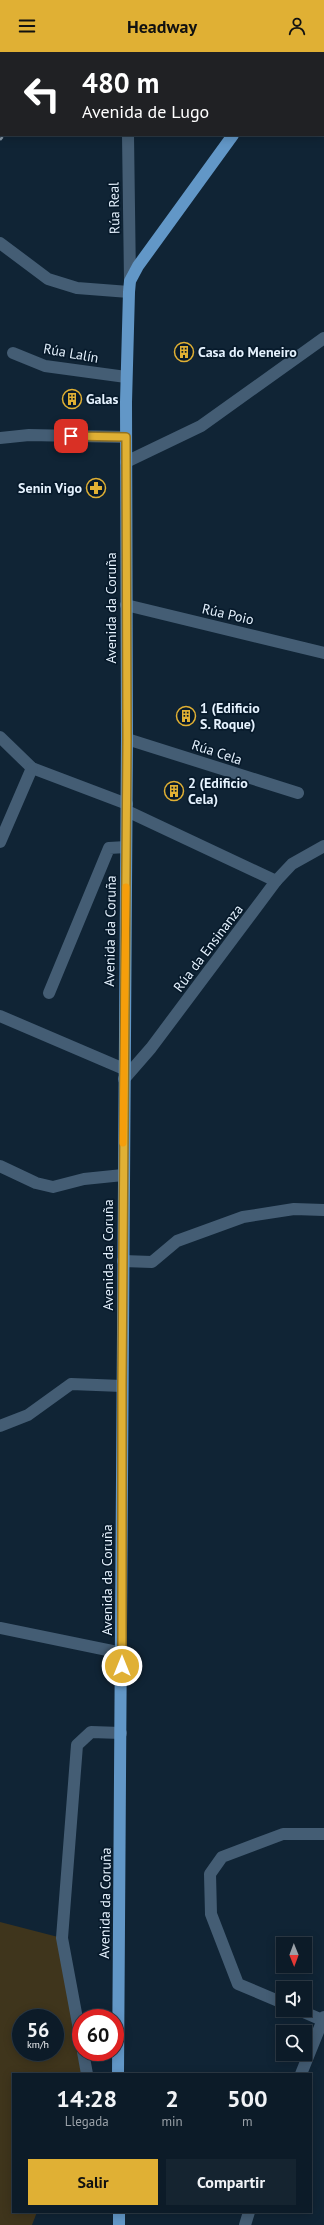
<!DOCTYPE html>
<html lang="es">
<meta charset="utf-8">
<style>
body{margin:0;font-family:"PT Sans",sans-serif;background:#152430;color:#f1f3f6;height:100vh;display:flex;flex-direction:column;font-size:15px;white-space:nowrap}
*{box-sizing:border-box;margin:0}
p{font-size:13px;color:#9aa1a8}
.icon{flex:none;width:22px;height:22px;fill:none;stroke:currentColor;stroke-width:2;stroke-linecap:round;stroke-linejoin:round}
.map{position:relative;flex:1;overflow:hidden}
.details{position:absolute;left:12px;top:2021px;width:300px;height:140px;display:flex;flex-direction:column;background:#0c1b28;border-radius:0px;box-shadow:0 2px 10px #0003,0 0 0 1px #2c3945}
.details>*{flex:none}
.banner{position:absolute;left:0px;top:0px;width:324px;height:84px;box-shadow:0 2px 10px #0003,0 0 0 1px #2c3945;background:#202124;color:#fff;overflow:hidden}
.needle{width:26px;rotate:179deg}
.fabs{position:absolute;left:276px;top:1885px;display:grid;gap:8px}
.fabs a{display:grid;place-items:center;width:36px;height:36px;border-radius:0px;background:#0c1b28;box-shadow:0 2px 10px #0003,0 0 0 1px #2c3945;font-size:20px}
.speed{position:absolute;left:12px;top:1957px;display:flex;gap:8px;font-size:20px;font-weight:700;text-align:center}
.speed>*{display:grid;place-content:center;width:52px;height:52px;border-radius:50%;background:#0c1b28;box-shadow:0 2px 10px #0003,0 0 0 1px #2c3945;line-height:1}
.speed small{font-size:10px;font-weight:400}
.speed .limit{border:6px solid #d22;background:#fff;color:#111}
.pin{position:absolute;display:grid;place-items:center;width:34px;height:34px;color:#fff;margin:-17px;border-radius:8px;box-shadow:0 2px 6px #0006}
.me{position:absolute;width:44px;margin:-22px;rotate:0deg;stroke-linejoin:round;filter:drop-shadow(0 0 3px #0008)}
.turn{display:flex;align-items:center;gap:14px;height:84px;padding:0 16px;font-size:18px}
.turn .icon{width:52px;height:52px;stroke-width:2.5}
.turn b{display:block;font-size:28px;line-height:34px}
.eta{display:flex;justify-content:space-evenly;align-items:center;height:68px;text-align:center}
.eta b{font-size:24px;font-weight:700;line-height:28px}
.button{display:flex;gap:8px;margin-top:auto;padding:8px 16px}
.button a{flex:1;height:46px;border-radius:0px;background:#e0b034;color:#111;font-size:16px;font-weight:700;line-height:46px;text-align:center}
.button a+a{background:#152430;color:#f1f3f6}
header{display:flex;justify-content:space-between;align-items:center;height:52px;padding:0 16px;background:#e0b034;color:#111;font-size:18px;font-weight:700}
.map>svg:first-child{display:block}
.green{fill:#3f351c;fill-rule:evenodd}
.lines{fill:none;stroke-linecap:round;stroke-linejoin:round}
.path{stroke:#8393a1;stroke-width:2.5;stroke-dasharray:4 2;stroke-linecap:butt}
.minor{stroke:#445d74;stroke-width:12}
.major{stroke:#6297c7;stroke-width:12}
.route-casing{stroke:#927222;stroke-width:10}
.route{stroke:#e0b034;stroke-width:7}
.slow{stroke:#f59e0b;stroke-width:7}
.labels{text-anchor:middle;stroke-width:3.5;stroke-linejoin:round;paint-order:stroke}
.street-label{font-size:14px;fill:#e5f2fe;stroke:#071a2b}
.poi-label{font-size:14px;font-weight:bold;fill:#e5f2fe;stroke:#071a2b;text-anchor:start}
</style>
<header><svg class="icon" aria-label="menu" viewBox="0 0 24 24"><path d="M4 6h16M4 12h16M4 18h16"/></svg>Headway<svg class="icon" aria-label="person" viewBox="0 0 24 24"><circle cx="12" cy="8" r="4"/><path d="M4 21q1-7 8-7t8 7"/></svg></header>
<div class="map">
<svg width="324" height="2173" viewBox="0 0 324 2173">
<rect width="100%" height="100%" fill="#102435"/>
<path class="green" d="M0 1870 62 1886 81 1988V2000L87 2022H13V2160H37L32 2173H0ZM21 1966H55V2000H21Z"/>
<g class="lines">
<g class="path">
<polyline points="69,1 70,0"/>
<polyline points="0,88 4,83"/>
</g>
<g class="minor">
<polyline points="126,0 127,1"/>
<polyline points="128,83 130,229"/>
<polyline points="0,191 48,227 77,236 129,240"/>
<polyline points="13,301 45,314 126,325"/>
<polyline points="0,386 29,383 126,385"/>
<polyline points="126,410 201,374 324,286"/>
<polyline points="126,553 324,601"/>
<polyline points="0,685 32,716 127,752"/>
<polyline points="127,687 298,741"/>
<polyline points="127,759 276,829"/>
<polyline points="0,790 32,716"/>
<polyline points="49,941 109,796 126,795"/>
<polyline points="0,964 124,1017"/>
<polyline points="124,1027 151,996 276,829 292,812 324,794"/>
<polyline points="0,1114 36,1131 53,1135 84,1127 123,1123"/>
<polyline points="123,1209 152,1210 177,1189 243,1165 294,1157 324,1158"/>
<polyline points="0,1374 28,1363 71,1332 122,1334"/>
<polyline points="0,1576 122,1601"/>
<polyline points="283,1951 238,1932 211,1862 210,1822 222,1805 283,1782 324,1782"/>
<polyline points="299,1958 322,1968"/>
<polyline points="81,1988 62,1886 77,1693 91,1680 121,1681"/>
<polyline points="83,2000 87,2022"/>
<polyline points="301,2022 324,1965"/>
<polyline points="245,2173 249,2160"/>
</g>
<g class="major">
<polyline points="295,1 296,0"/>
<polyline points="118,2022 127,687 126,350 129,240 130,229 138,214 233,83"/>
<polyline points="119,2160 119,2173"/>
</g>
</g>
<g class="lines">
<defs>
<polyline id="route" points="71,384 126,385 127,687 122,1334 122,1614"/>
</defs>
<use href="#route" class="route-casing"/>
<use href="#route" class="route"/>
<polyline class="slow" points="123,1091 126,835"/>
</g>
<defs>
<symbol id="building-ring" viewBox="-11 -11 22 22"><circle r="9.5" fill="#071a2b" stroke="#e0b034" stroke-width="1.5"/><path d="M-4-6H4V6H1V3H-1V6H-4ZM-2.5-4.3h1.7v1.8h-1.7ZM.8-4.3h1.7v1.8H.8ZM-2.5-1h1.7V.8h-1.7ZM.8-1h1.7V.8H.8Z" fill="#e0b034"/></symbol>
<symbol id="pharmacy-ring" viewBox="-11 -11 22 22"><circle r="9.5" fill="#071a2b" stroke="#e0b034" stroke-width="1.5"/><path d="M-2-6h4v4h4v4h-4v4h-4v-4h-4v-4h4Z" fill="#e0b034"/></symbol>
</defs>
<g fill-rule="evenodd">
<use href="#building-ring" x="173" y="289" width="22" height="22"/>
<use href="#building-ring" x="61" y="336" width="22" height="22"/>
<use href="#pharmacy-ring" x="85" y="425" width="22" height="22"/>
<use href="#building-ring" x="175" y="653" width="22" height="22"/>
<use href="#building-ring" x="163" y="728" width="22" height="22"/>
</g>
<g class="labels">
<g class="street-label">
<text transform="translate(114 156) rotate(-91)" y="5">Rúa Real</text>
<text transform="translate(71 301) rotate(10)" y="5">Rúa Lalín</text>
<text transform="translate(111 556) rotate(-90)" y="5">Avenida da Coruña</text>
<text transform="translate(228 562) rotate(13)" y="5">Rúa Poio</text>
<text transform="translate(217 700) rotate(18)" y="5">Rúa Cela</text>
<text transform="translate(110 879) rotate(-89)" y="5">Avenida da Coruña</text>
<text transform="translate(208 896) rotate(-53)" y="5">Rúa da Ensinanza</text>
<text transform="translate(108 1203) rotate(-90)" y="5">Avenida da Coruña</text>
<text transform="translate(107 1528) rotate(-90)" y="5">Avenida da Coruña</text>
<text transform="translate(105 1851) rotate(-89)" y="5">Avenida da Coruña</text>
</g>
<g class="poi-label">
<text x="198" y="305">Casa do Meneiro</text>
<text x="86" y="352">Galas</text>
<text x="82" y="441" text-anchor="end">Senin Vigo</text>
<text x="200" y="661">1 (Edificio<tspan x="200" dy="16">S. Roque)</tspan></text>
<text x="188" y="736">2 (Edificio<tspan x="188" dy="16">Cela)</tspan></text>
</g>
</g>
</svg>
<div class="fabs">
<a><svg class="needle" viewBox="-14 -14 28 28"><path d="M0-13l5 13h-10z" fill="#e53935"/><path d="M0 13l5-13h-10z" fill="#9aa1a8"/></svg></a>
<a><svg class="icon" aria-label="sound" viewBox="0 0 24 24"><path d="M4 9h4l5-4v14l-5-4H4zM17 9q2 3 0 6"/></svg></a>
<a><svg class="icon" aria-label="search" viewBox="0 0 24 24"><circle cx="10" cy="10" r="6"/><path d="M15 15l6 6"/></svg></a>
</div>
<div class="speed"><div>56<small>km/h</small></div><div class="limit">60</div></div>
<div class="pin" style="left:71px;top:384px;background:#d93025"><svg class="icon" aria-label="arrive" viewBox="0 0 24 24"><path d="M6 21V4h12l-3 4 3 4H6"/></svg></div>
<svg class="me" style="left:122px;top:1614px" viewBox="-20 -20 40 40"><circle r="17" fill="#e0b034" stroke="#fff" stroke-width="3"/><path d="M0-11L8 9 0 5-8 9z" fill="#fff"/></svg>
<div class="banner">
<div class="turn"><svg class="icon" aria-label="left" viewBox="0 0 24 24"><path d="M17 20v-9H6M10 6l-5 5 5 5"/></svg><div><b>480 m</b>Avenida de Lugo</div></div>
</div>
<section class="details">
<div class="eta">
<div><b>14:28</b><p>Llegada</p></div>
<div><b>2</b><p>min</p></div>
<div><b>500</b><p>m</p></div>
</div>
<div class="button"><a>Salir</a><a>Compartir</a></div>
</section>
</div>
